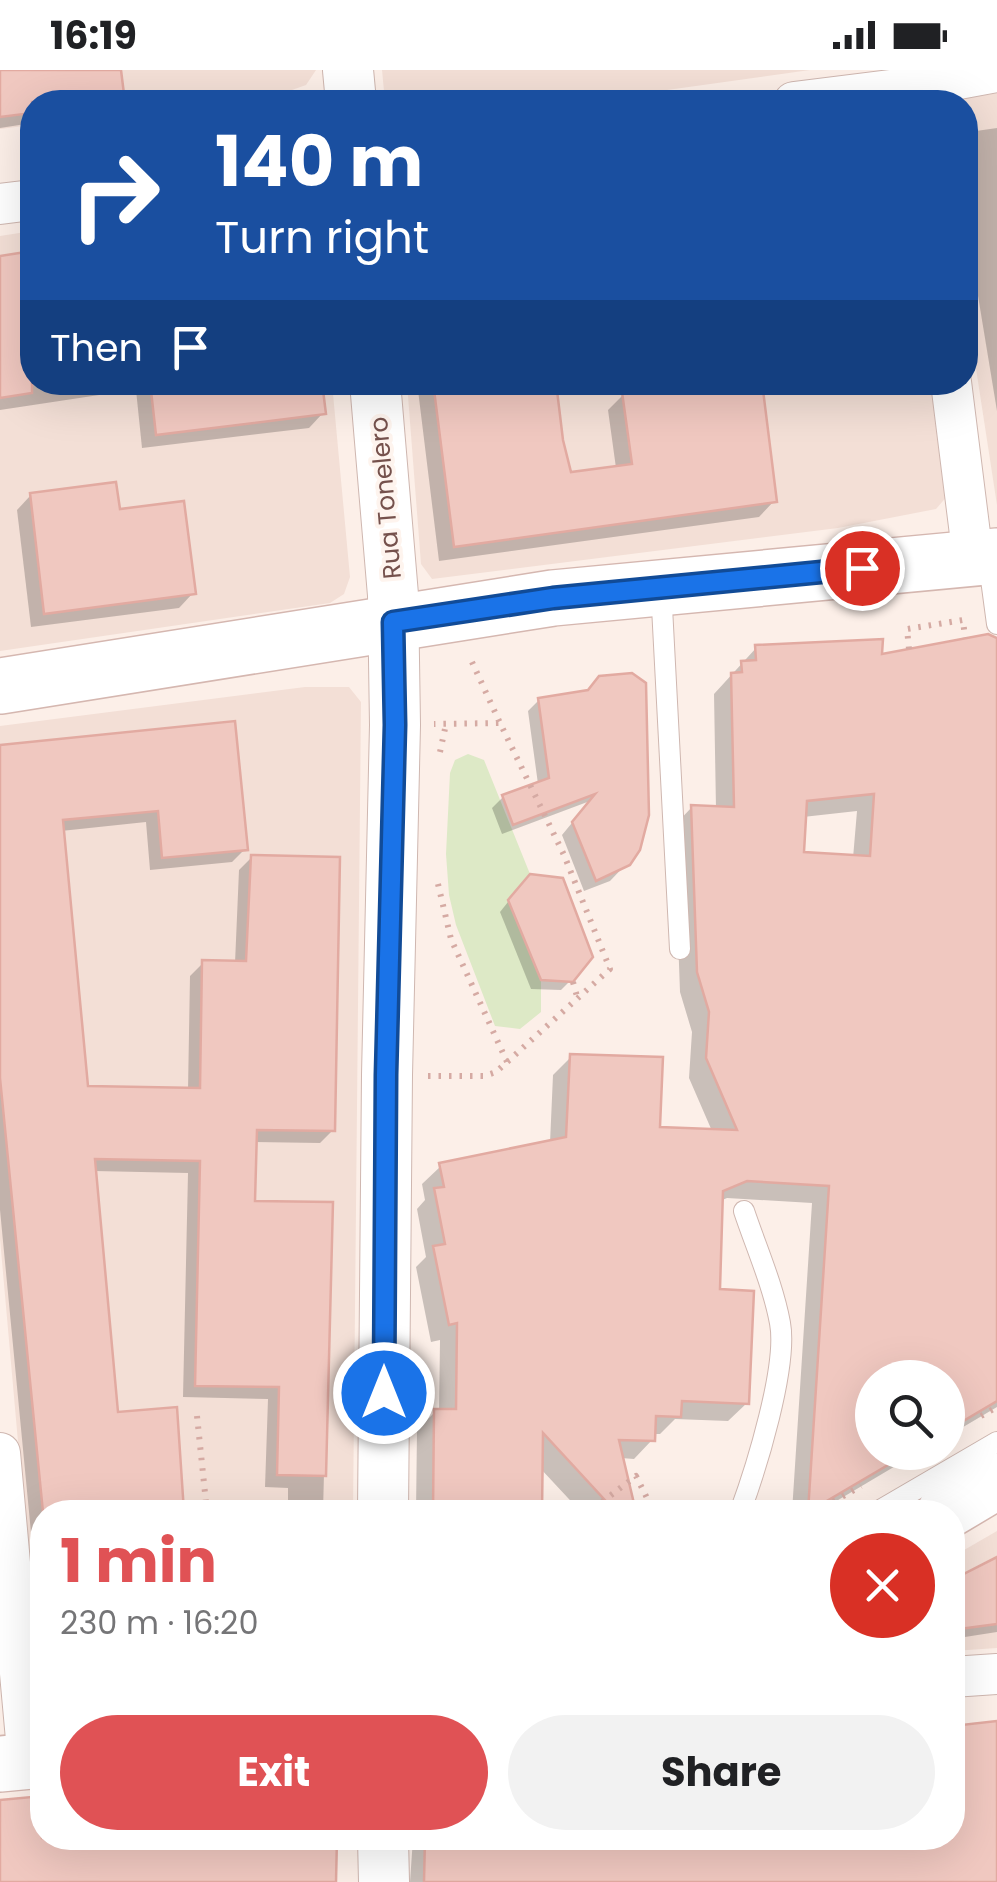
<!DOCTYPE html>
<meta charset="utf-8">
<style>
body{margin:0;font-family:Poppins,sans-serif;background:#f2f2f2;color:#202124;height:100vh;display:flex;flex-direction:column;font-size:38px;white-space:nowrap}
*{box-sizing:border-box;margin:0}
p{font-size:32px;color:#757577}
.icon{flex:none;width:55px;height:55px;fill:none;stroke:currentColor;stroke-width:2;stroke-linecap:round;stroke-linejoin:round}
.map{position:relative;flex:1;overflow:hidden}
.side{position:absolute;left:30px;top:1430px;width:935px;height:350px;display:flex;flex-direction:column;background:#fff;border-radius:40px;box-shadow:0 10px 40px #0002}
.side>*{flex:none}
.guide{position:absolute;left:20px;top:20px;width:958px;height:305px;border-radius:40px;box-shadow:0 10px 40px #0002;background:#1a4fa0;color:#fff;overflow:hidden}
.controls{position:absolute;left:855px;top:1290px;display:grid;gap:20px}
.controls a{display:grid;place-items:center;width:110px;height:110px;border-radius:50%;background:#fff;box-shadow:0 10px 40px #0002;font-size:50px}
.pin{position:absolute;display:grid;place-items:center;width:85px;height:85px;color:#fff;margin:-42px;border:5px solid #fff;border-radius:50%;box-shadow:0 2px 10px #0007}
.me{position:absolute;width:110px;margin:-55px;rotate:0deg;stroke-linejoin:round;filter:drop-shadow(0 0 8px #0008)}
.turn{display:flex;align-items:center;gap:35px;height:210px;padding:0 30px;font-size:45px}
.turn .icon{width:130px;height:130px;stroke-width:2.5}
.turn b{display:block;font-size:70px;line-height:85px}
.then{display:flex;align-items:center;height:95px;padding:0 30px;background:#0003;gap:20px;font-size:38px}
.round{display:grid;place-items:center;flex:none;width:105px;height:105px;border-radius:52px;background:#f2f2f2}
.head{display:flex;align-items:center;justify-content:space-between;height:170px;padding:0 30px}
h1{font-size:60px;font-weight:700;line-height:75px;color:#e05255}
.primary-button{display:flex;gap:20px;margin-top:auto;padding:20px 30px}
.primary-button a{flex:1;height:115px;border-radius:60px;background:#e05255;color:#fff;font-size:40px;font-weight:700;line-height:115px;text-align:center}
.primary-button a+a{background:#f2f2f2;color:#202124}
.status{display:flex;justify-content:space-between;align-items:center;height:70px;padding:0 50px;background:#fff;direction:ltr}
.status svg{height:28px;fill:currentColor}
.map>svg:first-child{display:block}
.residential{fill:#f3dfd6}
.green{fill:#dde9c6}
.shadow{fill:#0003;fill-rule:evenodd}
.building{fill:#f0c8c0;stroke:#e2aaa1;stroke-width:2.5;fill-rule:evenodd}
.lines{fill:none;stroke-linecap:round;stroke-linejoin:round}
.service-casing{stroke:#cfb7b0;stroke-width:22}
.minor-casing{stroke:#cfb7b0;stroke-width:42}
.tertiary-casing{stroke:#cfb7b0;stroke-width:52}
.secondary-casing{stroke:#d5b7b0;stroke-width:58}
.path{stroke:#d5aaa3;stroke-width:6;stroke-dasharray:2.5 8;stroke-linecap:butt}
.service{stroke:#fff;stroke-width:20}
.minor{stroke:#fff;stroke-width:40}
.tertiary{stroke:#fff;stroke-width:50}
.secondary{stroke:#fff;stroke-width:55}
.route-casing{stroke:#114b97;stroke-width:25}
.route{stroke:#1a73e8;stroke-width:18}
.labels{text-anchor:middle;stroke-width:8;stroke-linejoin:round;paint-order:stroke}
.street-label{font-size:25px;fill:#75514c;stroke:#fef4ee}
</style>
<div class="status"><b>16:19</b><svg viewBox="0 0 49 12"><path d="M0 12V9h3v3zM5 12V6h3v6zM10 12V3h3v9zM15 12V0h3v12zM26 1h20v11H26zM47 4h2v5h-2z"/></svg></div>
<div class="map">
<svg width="997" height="1812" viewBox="0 0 997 1812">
<rect width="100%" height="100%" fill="#fcefe8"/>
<g class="residential">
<polygon points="0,0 316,0 306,15 292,20 201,32 32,32 32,55 0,59"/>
<polygon points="382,0 810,0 581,32 385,32"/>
<polygon points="997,23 997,435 965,227 965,32 944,32"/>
<polygon points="32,161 32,312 332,313 350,507 344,524 330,533 0,581 0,166"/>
<polygon points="407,313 938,313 949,424 936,439 838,458 432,509 421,494"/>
<polygon points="305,617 349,617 361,632 353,1442 42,1442 42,1642 0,1169 0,656"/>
<polygon points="997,1461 997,1578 953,1581 952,1487"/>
</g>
<polygon class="green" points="468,684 484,690 530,804 508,830 541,910 541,942 520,959 495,956 456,855 449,825 446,784 450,703 455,690"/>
<g class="shadow">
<polygon points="0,0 119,0 122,30 32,32 32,53 0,58"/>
<polygon points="997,58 997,341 965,147 965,67 969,62"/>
<polygon points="32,183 32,312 128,312 119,322 0,340 0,188"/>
<polygon points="143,312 320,312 323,343 309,358 142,378 136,320"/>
<polygon points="417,312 554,312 569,405 616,398 608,340 623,325 774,431 759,447 439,491"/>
<polygon points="31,425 117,442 193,523 179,538 31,557 17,440"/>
<path d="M997 569V1337L948 1366V1308H872V1382H919L818 1442H792L812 1133 727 1128 720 1131 717 1222 747 1333 728 1351 675 1349 660 1364H653L652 1370 634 1389 621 1388 633 1442H581L540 1398V1442H416L417 1360 435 1342H439L440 1270 431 1272 416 1197 426 1187 417 1139 425 1130 422 1114 441 1096 550 1073 553 1005 571 987 657 1059 712 1061 689 1008 692 962 680 922 674 756 692 737 716 739 714 624 757 577 880 587ZM857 741 853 788 801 785 803 747Z"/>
<polygon points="586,623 633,787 610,811 584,821 562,765 590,731 502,764 492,738 503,727 538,714 528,641 539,630"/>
<polygon points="233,654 245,779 232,792 150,800 146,752 61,761 86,1018 188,1020 190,906 203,893 235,893 239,800 252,787 333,1060 320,1073 254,1072 252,1133 331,1135 323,1442 288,1442 288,1418 265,1417 268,1329 183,1327 188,1103 94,1101 116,1345 175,1340 182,1442 42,1442 42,1577 0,1140 0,678"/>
<polygon points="520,817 571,910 561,920 531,919 500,842"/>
<polygon points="997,1490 997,1562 952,1569 952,1512"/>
<polygon points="997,1654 997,1812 410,1812 413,1768 952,1768"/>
<polygon points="42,1728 42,1768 334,1768 333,1812 0,1812 0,1732"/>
</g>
<g class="building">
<polygon points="0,0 121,0 125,32 32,32 32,43 0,47"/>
<polygon points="32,181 32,323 0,328 0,186"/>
<polygon points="150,312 322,312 326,344 156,365"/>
<polygon points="433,312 556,312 563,370 571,402 632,394 622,322 692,312 762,312 777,432 454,477"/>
<polygon points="116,412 120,439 184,431 196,524 44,544 30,423"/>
<path d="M988 564 997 568V1331L948 1360V1308H872V1382H910L808 1442 829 1116 747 1111 723 1121 720 1219 754 1221 749 1334 682 1331 681 1347 656 1346 655 1371 619 1370 636 1442H616L543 1363 542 1442H433L434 1339H456L457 1253 449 1255 433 1176 445 1174 434 1118 444 1117 439 1093 566 1067 570 984 663 987 660 1057 737 1060 706 988 709 942 697 902 691 735 734 737 731 603 742 602 741 591 756 590 755 575 883 569 882 584ZM874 724 870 786 804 782 807 731Z"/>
<polygon points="632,603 646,613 649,745 640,780 630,795 596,811 572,752 595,724 513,755 502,725 549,708 538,628 588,620 599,606"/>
<polygon points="235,651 248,780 162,788 158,741 63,750 88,1016 200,1018 202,890 246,891 251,785 340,787 335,1061 257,1060 255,1131 333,1132 326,1406 277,1405 279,1317 195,1316 200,1091 95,1089 118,1342 177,1337 184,1442 43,1442 0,1008 0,675"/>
<polygon points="530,804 563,808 593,887 573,912 541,910 508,830"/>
<polygon points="997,1487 997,1554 952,1560 952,1510"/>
<polygon points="997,1651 997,1812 424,1812 425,1768 952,1768 952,1656"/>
<polygon points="42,1726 42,1768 337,1768 336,1812 0,1812 0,1730"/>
</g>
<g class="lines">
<defs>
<g id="service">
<polyline points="988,487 997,554"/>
<polyline points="661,518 680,879"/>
<path d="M740 1442C756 1399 788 1296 780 1253 773 1215 756 1177 744 1141"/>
<polyline points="877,1442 997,1372"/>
</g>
<g id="minor">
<polyline points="794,32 915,17 997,2"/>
<polyline points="0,134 32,130"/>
<polyline points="951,312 973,488"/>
<polyline points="0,1383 28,1691"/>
<polyline points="952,1607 997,1604"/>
</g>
<g id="tertiary">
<polyline points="348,0 351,32"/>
<polyline points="375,312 393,525 395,655 387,1005 383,1442"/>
<polyline points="383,1768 384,1812"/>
</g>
<g id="secondary">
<polyline points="0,616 553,528 997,486"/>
<polyline points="945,1442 997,1411"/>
<polyline points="0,1694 42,1690"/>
</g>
</defs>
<use href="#service" class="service-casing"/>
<use href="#minor" class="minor-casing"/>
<use href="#tertiary" class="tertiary-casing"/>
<use href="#secondary" class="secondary-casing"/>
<g class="path">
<polyline points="909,579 907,559 963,550 965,568"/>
<polyline points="472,592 500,653"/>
<polyline points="440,682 446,654"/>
<polyline points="438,814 451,869 508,994"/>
<polyline points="573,912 578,930"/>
<polyline points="428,1006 484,1006 496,1002 610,899 564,785 500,653 434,654"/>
<polyline points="197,1346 207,1442"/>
<polyline points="981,1346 997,1337"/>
<polyline points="594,1438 636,1406 654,1442"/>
<polyline points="815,1442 861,1416"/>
</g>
<use href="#service" class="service"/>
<use href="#minor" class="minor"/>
<use href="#tertiary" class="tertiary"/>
<use href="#secondary" class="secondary"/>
</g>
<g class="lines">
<defs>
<polyline id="route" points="384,1323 386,1005 395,655 393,552 553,528 862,498"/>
</defs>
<use href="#route" class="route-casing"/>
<use href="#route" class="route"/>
</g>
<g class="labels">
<g class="street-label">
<text transform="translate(385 428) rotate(-95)" y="9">Rua Tonelero</text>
</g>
</g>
</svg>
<div class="controls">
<a><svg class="icon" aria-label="search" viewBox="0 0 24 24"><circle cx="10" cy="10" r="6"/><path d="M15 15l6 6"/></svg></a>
</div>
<div class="pin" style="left:862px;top:498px;background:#d93025"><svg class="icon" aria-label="arrive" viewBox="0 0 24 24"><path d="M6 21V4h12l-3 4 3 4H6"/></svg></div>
<svg class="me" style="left:384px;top:1323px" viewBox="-20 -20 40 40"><circle r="17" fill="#1a73e8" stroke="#fff" stroke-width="3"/><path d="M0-11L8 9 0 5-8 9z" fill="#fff"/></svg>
<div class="guide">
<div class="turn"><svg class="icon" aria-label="right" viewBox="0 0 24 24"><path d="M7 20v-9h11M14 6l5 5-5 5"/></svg><div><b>140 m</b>Turn right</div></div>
<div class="then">Then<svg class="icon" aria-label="arrive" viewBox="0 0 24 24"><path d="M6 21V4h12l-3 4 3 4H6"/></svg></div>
</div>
<section class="side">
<div class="head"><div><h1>1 min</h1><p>230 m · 16:20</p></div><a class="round" style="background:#d93025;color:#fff"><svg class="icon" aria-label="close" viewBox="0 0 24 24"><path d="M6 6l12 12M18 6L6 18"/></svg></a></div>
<div class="primary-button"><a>Exit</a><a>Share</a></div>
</section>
</div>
